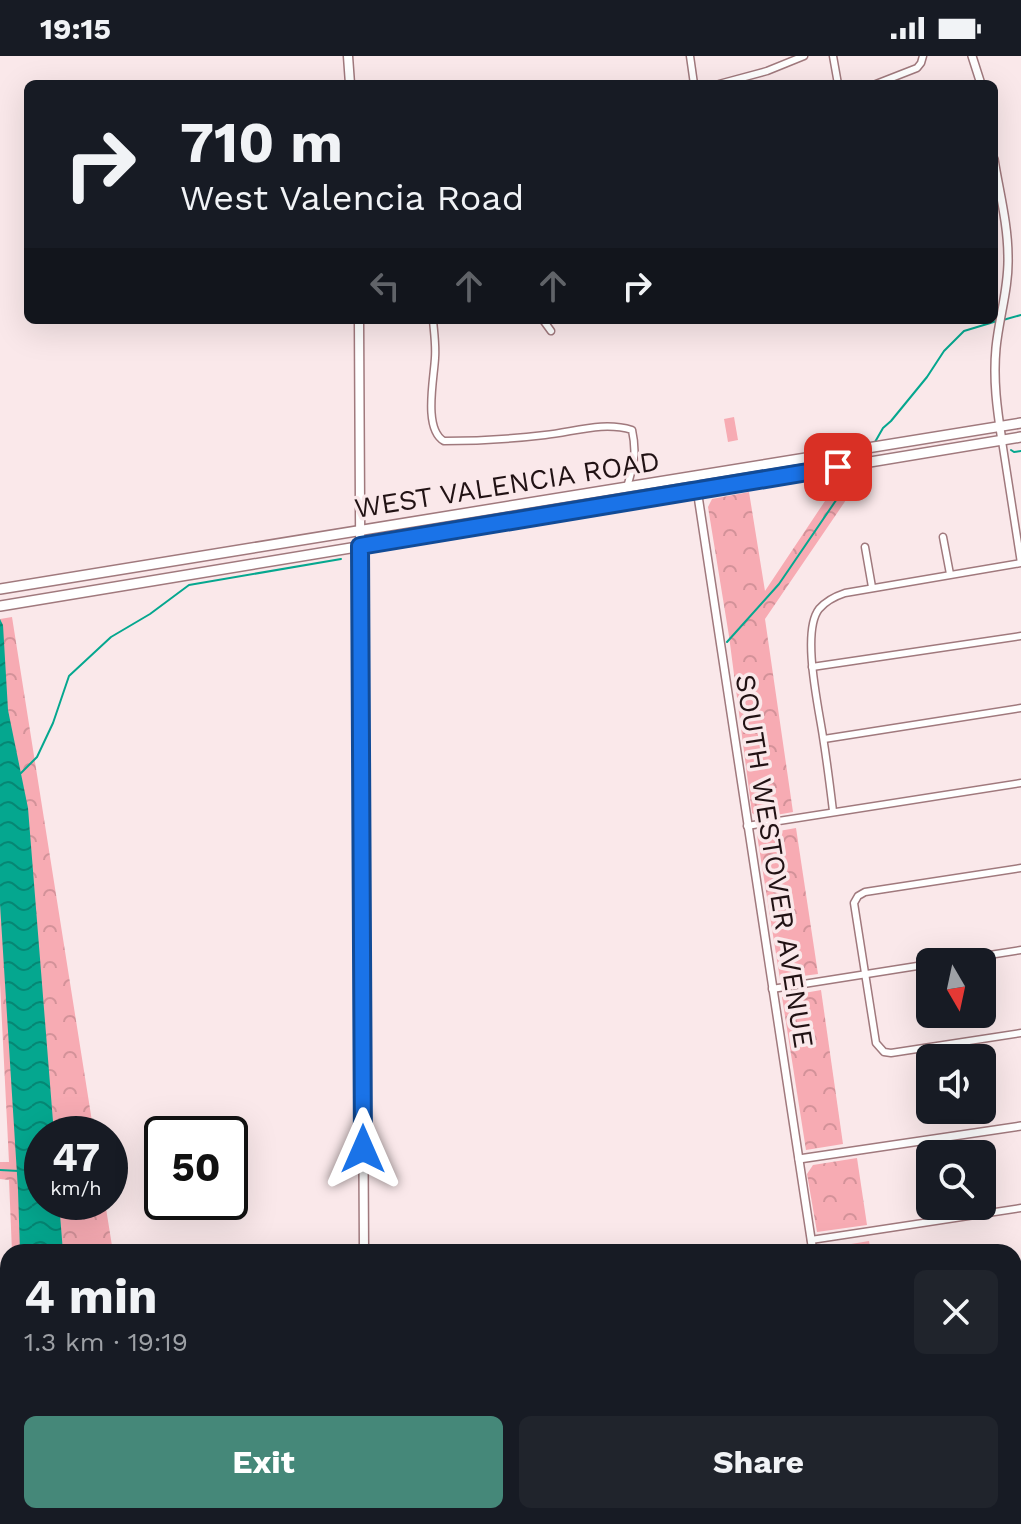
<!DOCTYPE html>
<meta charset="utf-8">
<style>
body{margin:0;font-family:"Work Sans",sans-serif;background:#20242c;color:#f1f3f6;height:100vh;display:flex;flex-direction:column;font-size:30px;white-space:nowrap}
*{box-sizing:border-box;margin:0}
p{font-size:26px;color:#9ea1a6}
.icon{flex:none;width:44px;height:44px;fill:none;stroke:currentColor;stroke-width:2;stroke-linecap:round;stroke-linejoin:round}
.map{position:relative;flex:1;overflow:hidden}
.panel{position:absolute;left:0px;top:1188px;width:1022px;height:280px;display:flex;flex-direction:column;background:#171b24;border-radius:24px 24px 0 0;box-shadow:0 8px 32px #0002}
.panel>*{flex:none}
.guide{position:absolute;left:24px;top:24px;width:974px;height:244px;border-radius:12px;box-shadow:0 8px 32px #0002;background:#171b24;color:#f1f3f6;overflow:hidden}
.needle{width:52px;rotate:171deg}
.tools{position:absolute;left:916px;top:892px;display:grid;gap:16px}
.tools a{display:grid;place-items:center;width:80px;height:80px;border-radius:12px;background:#171b24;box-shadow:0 8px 32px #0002;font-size:40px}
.speed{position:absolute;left:24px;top:1060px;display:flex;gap:16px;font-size:40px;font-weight:700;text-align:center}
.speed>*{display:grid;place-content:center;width:104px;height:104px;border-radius:50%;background:#171b24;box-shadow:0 8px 32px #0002;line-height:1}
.speed small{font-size:20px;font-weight:400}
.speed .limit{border:4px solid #111;border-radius:12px;background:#fff;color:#111}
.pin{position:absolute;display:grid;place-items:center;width:68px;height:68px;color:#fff;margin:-34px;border-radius:16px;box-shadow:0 4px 12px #0006}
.me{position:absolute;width:88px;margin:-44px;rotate:0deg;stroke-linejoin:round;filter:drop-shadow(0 0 6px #0008)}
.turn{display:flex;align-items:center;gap:28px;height:168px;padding:0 24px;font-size:36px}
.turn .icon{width:104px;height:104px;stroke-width:2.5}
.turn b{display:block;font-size:56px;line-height:68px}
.lanes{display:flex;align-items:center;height:76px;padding:0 24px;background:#0003;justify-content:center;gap:40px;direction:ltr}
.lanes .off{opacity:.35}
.round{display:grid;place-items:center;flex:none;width:84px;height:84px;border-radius:12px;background:#20242c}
.headline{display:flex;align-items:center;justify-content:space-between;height:136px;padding:0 24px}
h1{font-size:48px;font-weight:700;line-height:60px}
.action{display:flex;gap:16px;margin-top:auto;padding:16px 24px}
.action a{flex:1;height:92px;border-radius:12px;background:#458879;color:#fff;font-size:32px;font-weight:700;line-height:92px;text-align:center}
.action a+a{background:#20242c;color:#f1f3f6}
.status{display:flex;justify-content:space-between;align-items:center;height:56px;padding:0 40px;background:#171b24;direction:ltr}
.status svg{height:22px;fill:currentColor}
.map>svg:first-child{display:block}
.green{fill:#f7abb3}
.park{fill:url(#park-crowns)}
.water{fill:url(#water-waves)}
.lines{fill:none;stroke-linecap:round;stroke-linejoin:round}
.stream{stroke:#05a78f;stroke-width:2}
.minor-casing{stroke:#a0797d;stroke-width:9}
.tertiary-casing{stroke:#a0797d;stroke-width:10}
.secondary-casing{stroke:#a0797d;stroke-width:11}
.primary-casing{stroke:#a0797d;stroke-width:12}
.minor{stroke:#fff;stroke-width:6}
.tertiary{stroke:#fff;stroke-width:7}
.secondary{stroke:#fff;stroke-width:8}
.primary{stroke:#fff;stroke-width:9}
.route-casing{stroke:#114b97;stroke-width:20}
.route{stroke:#1a73e8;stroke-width:14}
.labels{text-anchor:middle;stroke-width:7;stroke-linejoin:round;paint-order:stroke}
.street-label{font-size:28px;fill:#211214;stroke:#fae8ea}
</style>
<div class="status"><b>19:15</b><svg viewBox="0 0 49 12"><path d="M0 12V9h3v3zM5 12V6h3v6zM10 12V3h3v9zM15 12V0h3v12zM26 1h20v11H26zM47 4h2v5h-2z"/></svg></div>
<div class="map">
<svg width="1021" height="1468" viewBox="0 0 1021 1468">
<defs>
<pattern id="park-crowns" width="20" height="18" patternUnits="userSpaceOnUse" patternTransform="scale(2)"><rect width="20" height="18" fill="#f7abb3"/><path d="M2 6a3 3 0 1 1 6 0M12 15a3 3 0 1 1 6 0" fill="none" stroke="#d39299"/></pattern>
<pattern id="water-waves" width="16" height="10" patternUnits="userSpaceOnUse" patternTransform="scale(2)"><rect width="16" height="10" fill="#05a78f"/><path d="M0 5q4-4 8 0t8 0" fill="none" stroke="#068774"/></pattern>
</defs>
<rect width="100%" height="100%" fill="#fae8ea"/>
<polygon class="green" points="734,361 738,384 728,386 724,363"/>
<g class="park">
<polygon points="861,422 765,563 793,756 759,762 752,757 729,580 708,451 712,443 749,436 765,535 837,427"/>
<polygon points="12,561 94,1078 42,1078 42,1146 105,1146 113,1196 12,1196 9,1124 0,1123 0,1106 9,1106 0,927 0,563"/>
<polygon points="796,772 818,918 780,923 757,779"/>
<polygon points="821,934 843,1088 806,1094 782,941"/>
<polygon points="857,1102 867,1169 817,1176 807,1118 813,1109"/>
<polygon points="869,1185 871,1196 821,1196 821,1193"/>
<polygon points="8,1350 8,1460 154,1460 156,1468 0,1468 0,1391"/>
<polygon points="862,1460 943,1460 944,1468 863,1468"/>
</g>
<g class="water">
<polygon points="0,563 3,569 8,654 28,752 54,1078 42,1078 42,1146 59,1146 63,1196 20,1196 18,1134 0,848"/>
<polygon points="8,1411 8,1460 38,1460 37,1468 0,1468 0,1454"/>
</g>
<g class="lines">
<g class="stream">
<polyline points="1003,264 1021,259"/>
<polyline points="875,386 883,372 891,365 927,321 944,295 964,275 997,265"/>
<polyline points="1011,394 1014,396 1021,395"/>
<polyline points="727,586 779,528 858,412"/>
<polyline points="21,717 37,701 53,667 69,620 111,581 150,558 189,529 341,503"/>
<polyline points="0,1114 19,1115"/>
<polyline points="0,1220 8,1219"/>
</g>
<defs>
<g id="minor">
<polyline points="690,0 694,28"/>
<polyline points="833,0 838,28"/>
<polyline points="719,28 767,15 804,0"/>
<polyline points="876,28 917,12 921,7 923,0"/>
<path d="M433 264C434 276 436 289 435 302 434 323 423 373 444 385 477 385 511 383 545 379 574 376 603 365 632 374 637 397 634 408 627 431"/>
<polyline points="543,264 551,275"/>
<polyline points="943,481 950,518"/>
<polyline points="865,491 872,531"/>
<polyline points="812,611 1021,580"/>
<polyline points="824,683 1021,652"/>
<path d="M833 755C830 730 827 706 823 681 819 653 801 576 819 553 825 546 836 540 845 537L1021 507 1002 385"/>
<polyline points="747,770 1021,727"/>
<polyline points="1021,812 865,836 858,840 854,847 876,987 884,996 891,997 1021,977"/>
<polyline points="945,906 1021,894"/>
<polyline points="772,933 930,908"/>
<polyline points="811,1184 1021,1152"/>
<polyline points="1014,1239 1021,1238"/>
<polyline points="1014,1327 1021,1325"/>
<polyline points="1014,1412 1021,1410"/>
</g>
<g id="tertiary">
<polyline points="972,0 981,28"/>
<path d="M994 103C999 135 1008 168 1008 201 1009 232 999 261 996 292 993 324 997 353 1002 385"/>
<polyline points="695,420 813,1196"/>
<polyline points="799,1103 1021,1070"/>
<polyline points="854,1460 855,1468"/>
</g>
<g id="secondary">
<polyline points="348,0 350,28"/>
<polyline points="359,264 364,1196"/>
<polyline points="357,1468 358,1460"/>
</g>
<g id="primary">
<polyline points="0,533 1021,367"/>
<polyline points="0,550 1021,381"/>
</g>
</defs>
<use href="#minor" class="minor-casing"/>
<use href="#tertiary" class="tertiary-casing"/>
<use href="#secondary" class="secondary-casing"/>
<use href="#primary" class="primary-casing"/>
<use href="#minor" class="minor"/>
<use href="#tertiary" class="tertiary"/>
<use href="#secondary" class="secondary"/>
<use href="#primary" class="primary"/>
</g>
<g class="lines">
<defs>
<polyline id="route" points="363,1093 360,490 838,411"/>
</defs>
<use href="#route" class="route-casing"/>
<use href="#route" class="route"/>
</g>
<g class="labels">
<g class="street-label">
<text transform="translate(507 428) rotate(-9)" y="10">WEST VALENCIA ROAD</text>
<text transform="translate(775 805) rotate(81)" y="10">SOUTH WESTOVER AVENUE</text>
</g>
</g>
</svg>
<div class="tools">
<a><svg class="needle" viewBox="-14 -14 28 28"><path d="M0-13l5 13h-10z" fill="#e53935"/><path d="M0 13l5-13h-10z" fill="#9ea1a6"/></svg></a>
<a><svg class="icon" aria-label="sound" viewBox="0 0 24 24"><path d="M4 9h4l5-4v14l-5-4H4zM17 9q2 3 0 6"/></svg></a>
<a><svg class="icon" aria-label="search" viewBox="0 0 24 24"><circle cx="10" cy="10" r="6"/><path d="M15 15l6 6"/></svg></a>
</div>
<div class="speed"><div>47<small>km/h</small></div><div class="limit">50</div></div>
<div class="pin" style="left:838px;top:411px;background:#d93025"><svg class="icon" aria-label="arrive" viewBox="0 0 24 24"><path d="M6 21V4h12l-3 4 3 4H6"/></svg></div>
<svg class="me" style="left:363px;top:1093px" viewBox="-20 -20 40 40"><path d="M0-17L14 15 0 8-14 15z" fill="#1a73e8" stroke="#fff" stroke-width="4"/></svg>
<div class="guide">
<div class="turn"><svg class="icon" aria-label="right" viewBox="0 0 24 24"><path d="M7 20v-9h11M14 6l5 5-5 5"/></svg><div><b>710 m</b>West Valencia Road</div></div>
<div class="lanes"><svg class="icon off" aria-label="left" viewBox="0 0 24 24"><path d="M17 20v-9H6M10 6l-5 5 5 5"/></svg><svg class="icon off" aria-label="ahead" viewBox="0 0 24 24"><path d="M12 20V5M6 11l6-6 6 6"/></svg><svg class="icon off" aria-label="ahead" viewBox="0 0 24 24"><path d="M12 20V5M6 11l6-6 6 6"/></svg><svg class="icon" aria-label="right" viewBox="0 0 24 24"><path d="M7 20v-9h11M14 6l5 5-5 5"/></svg></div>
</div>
<section class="panel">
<div class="headline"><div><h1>4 min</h1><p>1.3 km · 19:19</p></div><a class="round"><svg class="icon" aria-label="close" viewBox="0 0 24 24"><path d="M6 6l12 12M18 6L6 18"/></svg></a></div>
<div class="action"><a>Exit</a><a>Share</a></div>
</section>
</div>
